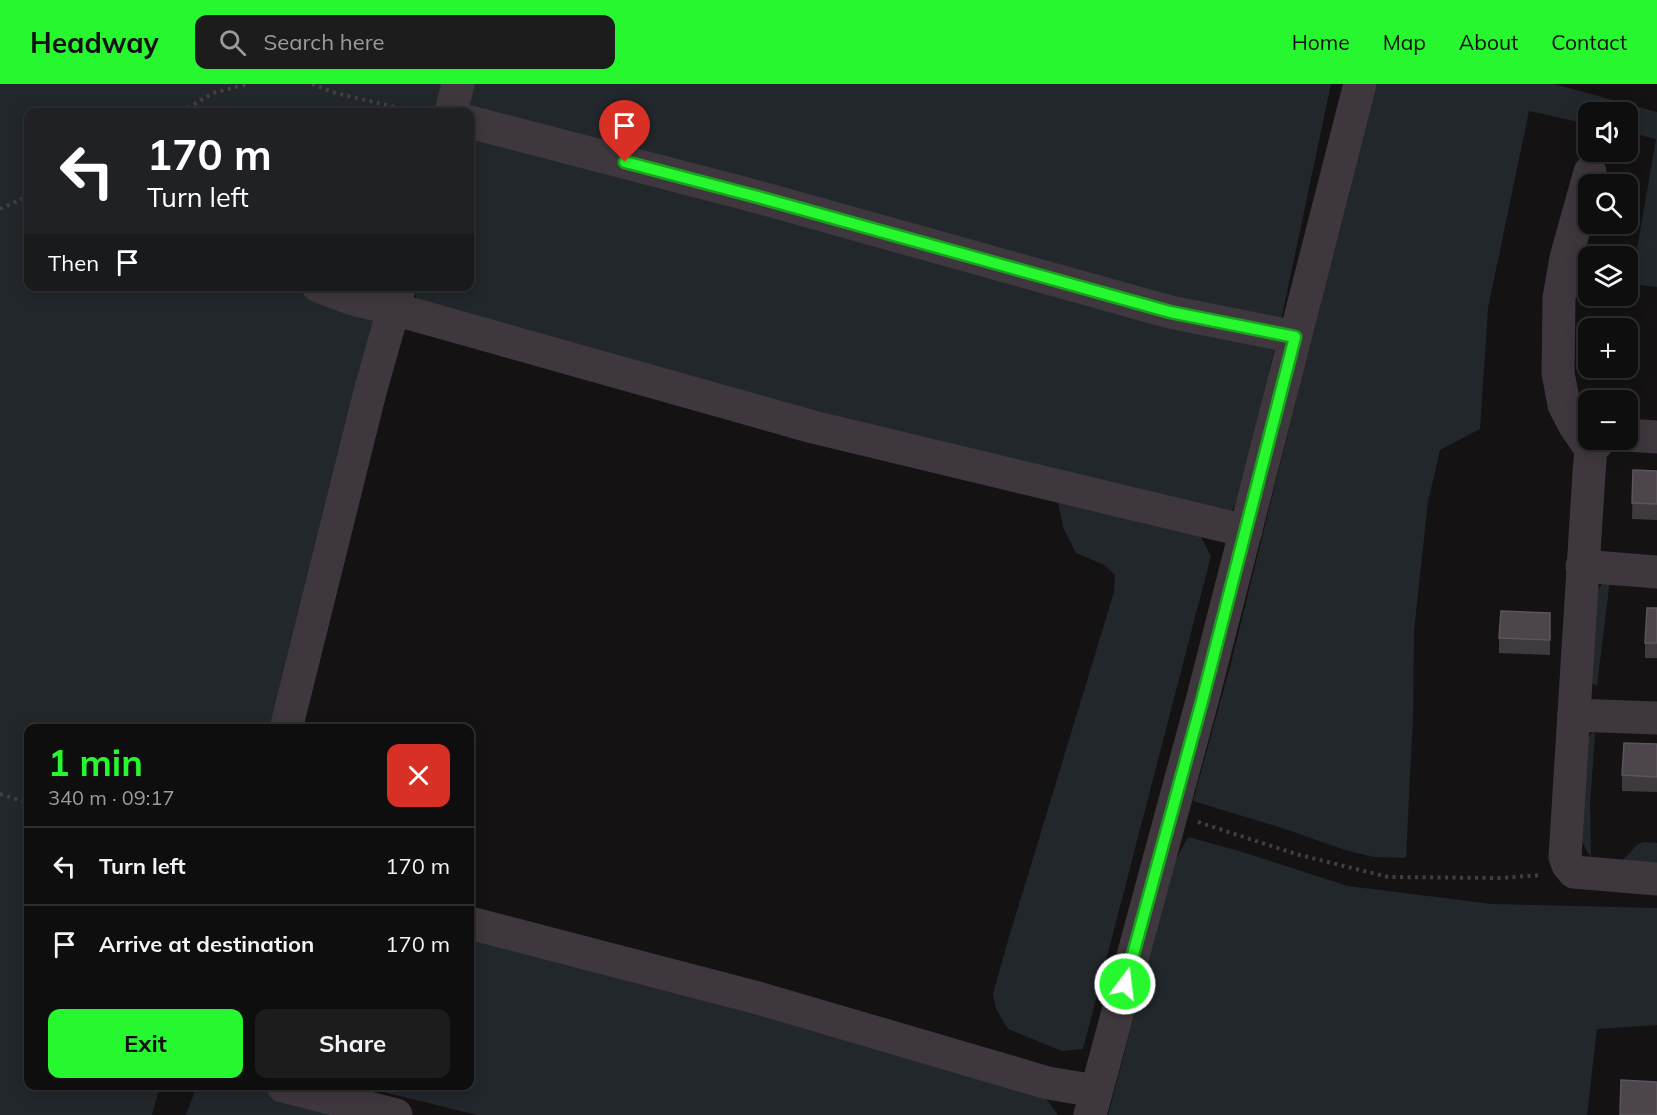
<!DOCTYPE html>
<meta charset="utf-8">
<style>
body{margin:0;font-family:Mulish,sans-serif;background:#1d1c1c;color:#f1f3f6;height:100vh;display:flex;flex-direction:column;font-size:22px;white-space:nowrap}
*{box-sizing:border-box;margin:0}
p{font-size:20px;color:#9b9c9e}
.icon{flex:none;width:33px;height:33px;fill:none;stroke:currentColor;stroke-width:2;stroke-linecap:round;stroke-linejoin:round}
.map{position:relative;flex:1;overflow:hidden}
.sheet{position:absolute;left:24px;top:640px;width:450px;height:366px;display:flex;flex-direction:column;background:#0f0e0e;border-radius:12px;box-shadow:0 3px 15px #0003,0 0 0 2px #2f2e2e}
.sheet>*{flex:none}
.hud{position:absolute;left:24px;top:24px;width:450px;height:183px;border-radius:12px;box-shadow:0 3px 15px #0003,0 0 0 2px #2f2e2e;background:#202124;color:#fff;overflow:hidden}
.fabs{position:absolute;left:1578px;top:18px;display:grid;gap:12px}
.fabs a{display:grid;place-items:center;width:60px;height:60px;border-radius:12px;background:#0f0e0e;box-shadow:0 3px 15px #0003,0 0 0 2px #2f2e2e;font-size:30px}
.pin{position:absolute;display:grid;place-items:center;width:51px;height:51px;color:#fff;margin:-62px -26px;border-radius:50% 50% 50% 0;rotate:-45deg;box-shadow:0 0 6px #0007}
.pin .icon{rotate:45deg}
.me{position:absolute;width:66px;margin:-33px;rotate:15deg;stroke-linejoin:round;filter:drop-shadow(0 0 4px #0008)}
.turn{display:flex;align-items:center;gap:21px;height:126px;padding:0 24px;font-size:27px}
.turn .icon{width:78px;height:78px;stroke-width:2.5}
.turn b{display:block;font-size:42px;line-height:51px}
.then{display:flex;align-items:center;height:57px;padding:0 24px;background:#0003;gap:12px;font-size:22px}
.round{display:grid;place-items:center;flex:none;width:63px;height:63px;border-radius:12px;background:#1d1c1c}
.headline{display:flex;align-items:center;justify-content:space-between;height:102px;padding:0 24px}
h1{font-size:36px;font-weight:700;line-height:45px;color:#27f72f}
.button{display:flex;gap:12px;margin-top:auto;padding:12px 24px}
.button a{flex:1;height:69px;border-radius:12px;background:#27f72f;color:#111;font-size:24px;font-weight:700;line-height:69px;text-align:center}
.button a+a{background:#1d1c1c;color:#f1f3f6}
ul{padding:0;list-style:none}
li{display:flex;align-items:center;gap:18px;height:78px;padding:0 24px;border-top:2px solid #2f2e2e}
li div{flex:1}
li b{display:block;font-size:22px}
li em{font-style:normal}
header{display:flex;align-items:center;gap:36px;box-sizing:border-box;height:84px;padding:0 30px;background:#27f72f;color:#111}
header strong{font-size:28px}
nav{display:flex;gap:33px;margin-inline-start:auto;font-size:21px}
.search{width:420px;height:54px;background:#1d1c1c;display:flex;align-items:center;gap:15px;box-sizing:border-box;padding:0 21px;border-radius:12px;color:#9b9c9e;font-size:22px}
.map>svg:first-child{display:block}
.green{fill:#22272c}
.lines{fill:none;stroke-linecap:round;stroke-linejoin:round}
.path{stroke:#453d44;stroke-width:4;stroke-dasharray:3 4.5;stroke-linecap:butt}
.minor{stroke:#3e373d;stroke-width:33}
.wall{fill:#3f3a3e}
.building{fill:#4c454b;stroke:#5c545b;stroke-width:1.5}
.route-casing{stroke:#19a11f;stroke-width:15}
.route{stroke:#27f72f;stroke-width:10}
</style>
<header>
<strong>Headway</strong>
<div class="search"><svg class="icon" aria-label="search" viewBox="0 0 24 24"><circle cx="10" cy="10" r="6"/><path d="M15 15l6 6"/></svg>Search here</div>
<nav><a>Home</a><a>Map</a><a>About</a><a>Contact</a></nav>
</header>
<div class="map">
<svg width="1657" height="1031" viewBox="0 0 1657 1031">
<rect width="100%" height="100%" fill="#141213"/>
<g class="green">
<polygon points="0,0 446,0 438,28 28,28 28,202 386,203 272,645 28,645 28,1002 160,1002 152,1031 0,1031"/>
<polygon points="471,0 1331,0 1285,218 1244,399 1232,427 963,368 418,222 414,203 470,202 470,28 464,28"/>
<polygon points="1373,0 1554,0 1657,28 1657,203 1631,200 1656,55 1628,48 1628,28 1588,28 1588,40 1529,27 1488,224 1480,345 1440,366 1428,418 1414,547 1413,633 1406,774 1374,773 1345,766 1279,743 1193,717 1231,579 1298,308 1336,138"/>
<polygon points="1057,414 1200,451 1211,472 1083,965 1062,967 1008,945 996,925 993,910 1006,863 1114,508 1115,491 1104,481 1076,469 1063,443"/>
<polygon points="1610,496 1597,602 1592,599 1597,507 1602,500"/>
<polygon points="1594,645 1595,653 1590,720 1591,773 1586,766 1582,756 1587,657"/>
<polygon points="1188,753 1236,766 1348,802 1492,820 1657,824 1657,941 1597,945 1587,1031 1108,1031 1175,777"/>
<polygon points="1643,758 1657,759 1657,783 1618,781 1637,761"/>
<polygon points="470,850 1042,1009 1058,1031 477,1031 359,1002 470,1002"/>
<polygon points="197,1002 242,1002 358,1031 186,1031"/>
</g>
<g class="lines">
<g class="path">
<polyline points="312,0 335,9 416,28"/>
<polyline points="181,28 213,9 248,0"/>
<polyline points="0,125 28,112"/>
<polyline points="0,710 28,719"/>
<polyline points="1198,738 1296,770 1388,793 1502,794 1540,791"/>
</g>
<g class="minor">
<polyline points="451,28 458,0"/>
<polyline points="470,38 758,113 1170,228 1295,253"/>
<polyline points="1590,88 1566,174 1559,214 1558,289 1564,321 1575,342 1591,365"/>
<polyline points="318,202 353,215 394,225 813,343 1246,447"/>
<polyline points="1628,351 1657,353"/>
<polyline points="1600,356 1591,365 1589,389 1565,773 1568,781 1574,788 1657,795"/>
<polyline points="1582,482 1657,488"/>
<polyline points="1574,631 1657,634"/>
<polyline points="286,645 370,308 400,202"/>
<polyline points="470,839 758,914 1048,999 1096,1007"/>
<polyline points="283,1002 396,1031"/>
<polyline points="1090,1031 1202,617 1360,0"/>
</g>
</g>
<g class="wall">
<polygon points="1633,386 1657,387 1657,436 1632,435"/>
<polygon points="1657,524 1657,574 1645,574 1645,559"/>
<polygon points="1550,529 1550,571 1499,569 1499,554"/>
<polygon points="1657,660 1657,708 1622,707 1622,691"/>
</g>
<g class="building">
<polygon points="1633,386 1657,387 1657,420 1632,419"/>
<polygon points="1647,524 1657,524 1657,559 1645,559"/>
<polygon points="1501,527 1550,529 1550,556 1499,554"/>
<polygon points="1624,659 1657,660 1657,693 1622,691"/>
<polygon points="1621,996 1657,998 1657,1031 1620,1031"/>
</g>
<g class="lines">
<defs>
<polyline id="route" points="625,78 758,113 1170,228 1295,253 1202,617 1125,900"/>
</defs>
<use href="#route" class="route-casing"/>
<use href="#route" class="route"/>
</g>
</svg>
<div class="fabs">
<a><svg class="icon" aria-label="sound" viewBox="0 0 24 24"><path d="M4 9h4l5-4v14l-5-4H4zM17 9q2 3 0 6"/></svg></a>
<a><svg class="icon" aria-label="search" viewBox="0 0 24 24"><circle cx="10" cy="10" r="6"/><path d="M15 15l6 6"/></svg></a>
<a><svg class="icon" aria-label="layers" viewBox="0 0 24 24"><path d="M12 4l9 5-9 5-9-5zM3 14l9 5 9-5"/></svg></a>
<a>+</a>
<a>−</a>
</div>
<div class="pin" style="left:625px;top:78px;background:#d93025"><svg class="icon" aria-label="arrive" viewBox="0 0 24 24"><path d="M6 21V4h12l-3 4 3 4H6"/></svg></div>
<svg class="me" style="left:1125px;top:900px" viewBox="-20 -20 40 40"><circle r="17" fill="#27f72f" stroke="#fff" stroke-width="3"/><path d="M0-11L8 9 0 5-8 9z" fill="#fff"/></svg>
<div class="hud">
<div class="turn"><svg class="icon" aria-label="left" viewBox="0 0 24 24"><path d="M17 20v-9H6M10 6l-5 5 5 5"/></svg><div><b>170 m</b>Turn left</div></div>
<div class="then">Then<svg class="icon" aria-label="arrive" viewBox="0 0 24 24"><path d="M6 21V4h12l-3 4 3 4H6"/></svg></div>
</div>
<section class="sheet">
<div class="headline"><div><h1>1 min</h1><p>340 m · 09:17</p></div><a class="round" style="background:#d93025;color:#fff"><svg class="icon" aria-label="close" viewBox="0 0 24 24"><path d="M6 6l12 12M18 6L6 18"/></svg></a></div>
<ul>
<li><svg class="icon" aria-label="left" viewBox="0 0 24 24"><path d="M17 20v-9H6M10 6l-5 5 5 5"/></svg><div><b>Turn left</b></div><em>170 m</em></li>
<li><svg class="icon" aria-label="arrive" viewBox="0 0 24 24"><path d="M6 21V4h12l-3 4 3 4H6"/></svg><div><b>Arrive at destination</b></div><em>170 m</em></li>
</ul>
<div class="button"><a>Exit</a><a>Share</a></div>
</section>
</div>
